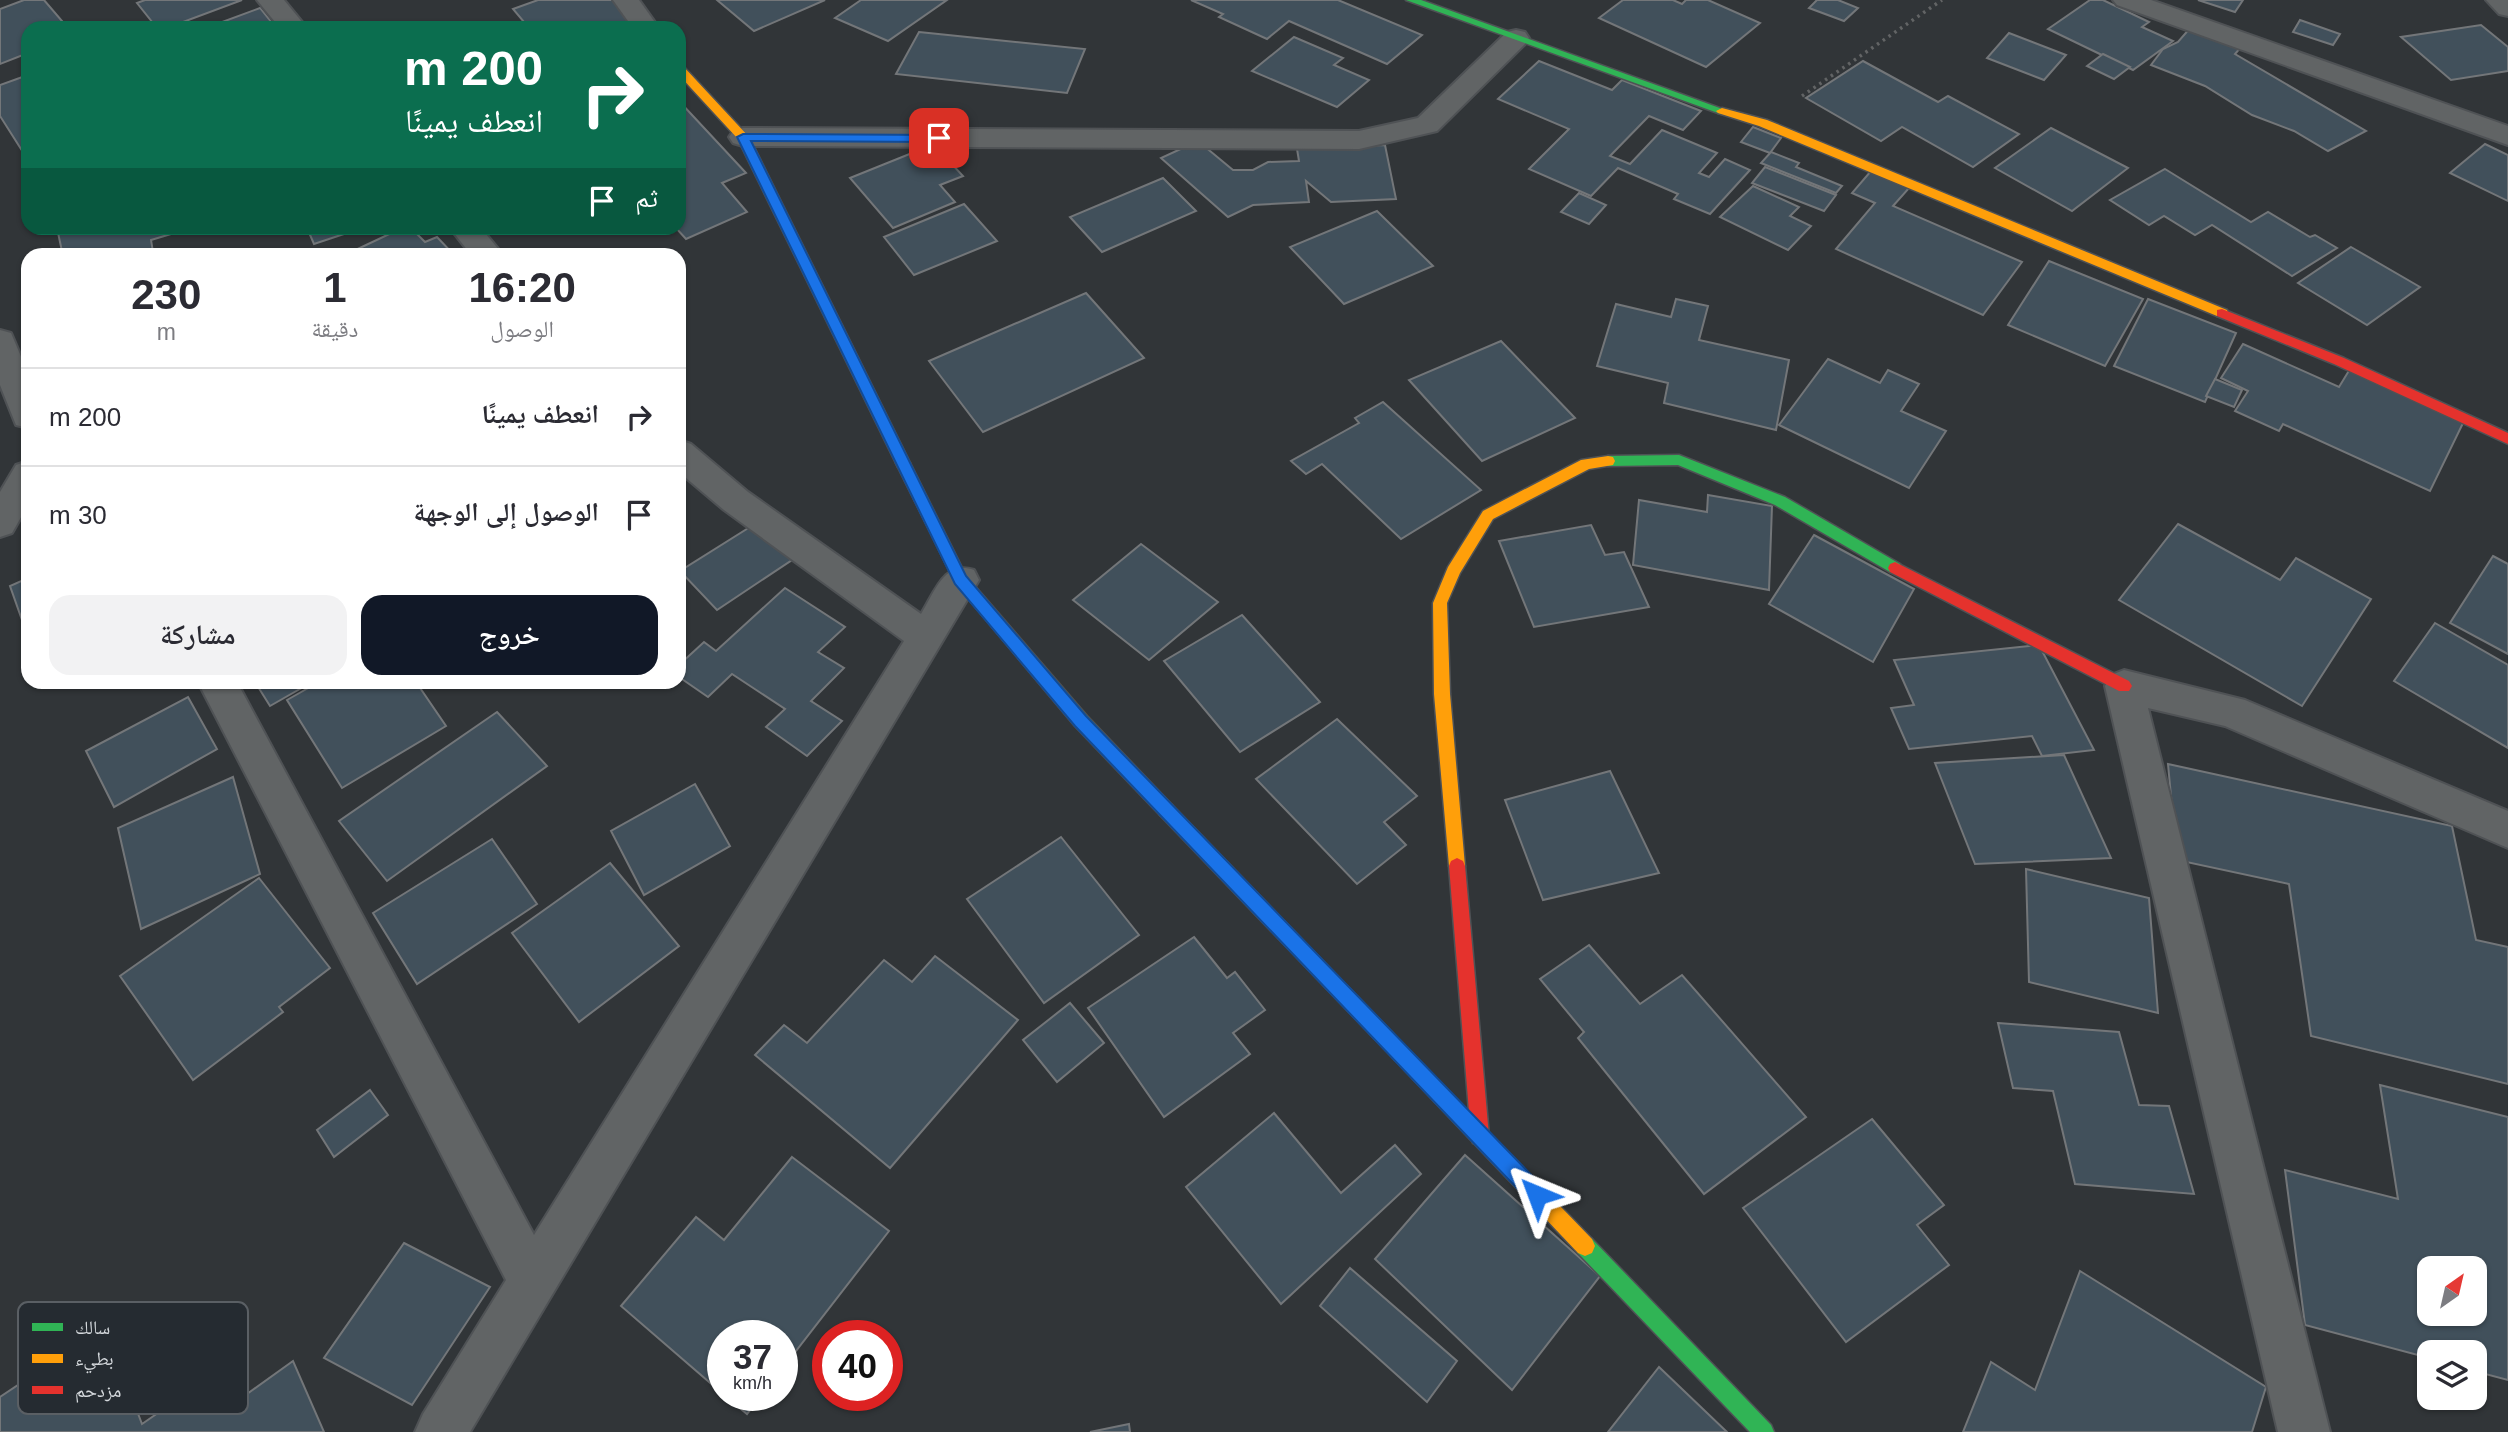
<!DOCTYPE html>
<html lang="ar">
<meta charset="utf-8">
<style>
body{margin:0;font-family:Arial,"Noto Naskh Arabic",sans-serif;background:#f2f2f3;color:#2b2b33;direction:rtl;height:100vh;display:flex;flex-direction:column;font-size:26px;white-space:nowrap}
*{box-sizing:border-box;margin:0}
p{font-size:23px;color:#7c7c81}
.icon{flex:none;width:38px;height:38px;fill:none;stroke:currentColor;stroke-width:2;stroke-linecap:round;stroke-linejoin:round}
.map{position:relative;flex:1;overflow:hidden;direction:ltr}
.drawer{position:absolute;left:21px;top:248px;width:665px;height:441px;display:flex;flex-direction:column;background:#fff;border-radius:21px;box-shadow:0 2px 5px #0004;direction:rtl}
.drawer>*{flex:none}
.hud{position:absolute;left:21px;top:21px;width:665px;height:214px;border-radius:21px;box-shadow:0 2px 5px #0004;direction:rtl;background:#0b6e4f;color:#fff;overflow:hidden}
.needle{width:46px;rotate:34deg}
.buttons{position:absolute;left:2417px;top:1256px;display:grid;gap:14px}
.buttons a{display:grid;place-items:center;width:70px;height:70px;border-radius:14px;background:#fff;box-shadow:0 2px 5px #0004;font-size:35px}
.speed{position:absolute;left:707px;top:1320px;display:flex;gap:14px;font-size:35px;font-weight:700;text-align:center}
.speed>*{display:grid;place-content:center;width:91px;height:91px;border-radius:50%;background:#fff;box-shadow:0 2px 5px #0004;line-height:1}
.speed small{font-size:18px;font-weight:400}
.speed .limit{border:10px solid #d22;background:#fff;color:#111}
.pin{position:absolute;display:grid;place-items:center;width:60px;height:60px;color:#fff;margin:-30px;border-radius:14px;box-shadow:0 4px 10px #0006}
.me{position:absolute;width:77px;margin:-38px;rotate:316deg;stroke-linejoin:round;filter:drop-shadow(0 0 5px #0008)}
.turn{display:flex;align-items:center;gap:24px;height:147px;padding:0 28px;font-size:32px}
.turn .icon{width:91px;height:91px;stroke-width:2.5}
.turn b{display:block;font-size:49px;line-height:60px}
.then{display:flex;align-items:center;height:66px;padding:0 28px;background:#0003;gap:14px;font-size:26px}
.eta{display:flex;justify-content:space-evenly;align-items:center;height:119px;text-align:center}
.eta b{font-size:42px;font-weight:600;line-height:49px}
.action{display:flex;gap:14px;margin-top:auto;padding:14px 28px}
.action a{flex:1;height:80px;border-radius:21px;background:#111827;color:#fff;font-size:28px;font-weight:600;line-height:80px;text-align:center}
.action a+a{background:#f2f2f3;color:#2b2b33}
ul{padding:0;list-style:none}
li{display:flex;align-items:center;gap:21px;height:98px;padding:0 28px;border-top:2px solid #e1e1e2}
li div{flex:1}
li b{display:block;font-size:26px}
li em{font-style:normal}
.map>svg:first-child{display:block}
.building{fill:#41505b;stroke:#737679;stroke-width:2;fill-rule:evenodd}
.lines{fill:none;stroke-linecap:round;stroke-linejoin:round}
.street-casing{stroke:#4f5255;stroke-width:4}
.fast-casing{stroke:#4f5255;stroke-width:3}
.slow-casing{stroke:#4f5255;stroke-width:3}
.jam-casing{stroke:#4f5255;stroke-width:3}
.path{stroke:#626465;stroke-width:3.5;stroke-dasharray:2.5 4.5;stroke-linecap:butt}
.street{fill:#616465;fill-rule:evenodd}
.fast{fill:#30b455;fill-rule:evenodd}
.slow{fill:#ff9f0a;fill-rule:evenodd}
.jam{fill:#e5322d;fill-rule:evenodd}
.route{fill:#1a73e8;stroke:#114b97;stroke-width:2}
.key{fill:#252b31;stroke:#5a5f64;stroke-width:2}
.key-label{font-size:19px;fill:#d4d8dc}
</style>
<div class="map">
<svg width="2508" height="1432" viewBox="0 0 2508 1432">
<rect width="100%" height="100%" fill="#313538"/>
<g class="building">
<polygon points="24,0 44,0 68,28 28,28 28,53 0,64 0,9"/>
<polygon points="145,0 242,0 167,28 157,28 137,3"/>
<polygon points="538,0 619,0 643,28 529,28 513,9"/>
<polygon points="717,0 825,0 754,31"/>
<polygon points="861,0 947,0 888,41 835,18"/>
<polygon points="1191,0 1338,0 1422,35 1387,64 1289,21 1267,39 1219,17 1223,14"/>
<polygon points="1623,0 1673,0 1682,4 1686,0 1708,0 1760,23 1706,67 1599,18"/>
<polygon points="1817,0 1838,0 1858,8 1844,21 1809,8"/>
<polygon points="2090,0 2103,0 2149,22 2142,27 2173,41 2133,70 2048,29"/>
<polygon points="2198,0 2243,0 2235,12"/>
<polygon points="260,8 276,28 206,28"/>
<polygon points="2300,20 2340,34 2333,45 2293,32"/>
<polygon points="2481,25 2508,47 2508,71 2451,80 2401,37"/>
<polygon points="2191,27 2242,46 2235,54 2366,131 2328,151 2294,131 2252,115 2205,86 2151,65 2163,49 2178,42"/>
<polygon points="919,32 1085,49 1067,93 896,74"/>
<polygon points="2009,33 2066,55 2044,80 1987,58"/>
<polygon points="1294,37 1343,58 1334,65 1369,80 1337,107 1252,71"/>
<polygon points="2103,54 2130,67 2114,79 2087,66"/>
<polygon points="1539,61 1612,90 1622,80 1701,111 1683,130 1649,116 1610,156 1630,164 1662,130 1717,153 1699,173 1709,177 1725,159 1750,170 1710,214 1674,199 1678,194 1618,168 1591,196 1529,169 1569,129 1498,99"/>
<polygon points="1863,61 1938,102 1948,96 2019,134 1973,167 1902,127 1881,141 1806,98"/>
<polygon points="28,75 28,160 0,116 0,85"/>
<polygon points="679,101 746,173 722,183 747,212 686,239 676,228 679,228"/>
<polygon points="1753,127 1781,138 1770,153 1741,142"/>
<polygon points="2051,128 2128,168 2072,211 1995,168"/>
<polygon points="1198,141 1233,170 1253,170 1268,162 1299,161 1297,149 1385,145 1396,199 1331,202 1306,181 1309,202 1253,205 1228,217 1161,158"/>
<polygon points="2485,144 2508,155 2508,201 2450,173"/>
<polygon points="927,147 943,164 950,162 963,176 940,185 955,202 893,228 850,178"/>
<polygon points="1771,152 1799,163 1796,167 1842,186 1836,193 1761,163"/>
<polygon points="1765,167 1836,195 1824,211 1752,183"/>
<polygon points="2165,169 2251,222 2268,212 2310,237 2315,235 2337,248 2292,276 2212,225 2195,235 2164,216 2149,225 2110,200"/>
<polygon points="1871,171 1910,187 1893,206 2022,262 1983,315 1836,249 1875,203 1852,193"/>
<polygon points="1163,178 1196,211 1102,252 1070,217"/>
<polygon points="1753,186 1799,207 1790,216 1811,226 1788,250 1720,217"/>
<polygon points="1579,193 1606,205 1589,224 1561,212"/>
<polygon points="964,204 997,241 914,275 884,237"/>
<polygon points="1377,211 1433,266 1344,304 1290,247"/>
<polygon points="57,228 191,228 151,240 153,252 142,256 63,256"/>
<polygon points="307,228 362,228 314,244"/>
<polygon points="402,228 411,228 425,242 437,237 455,256 347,254"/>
<polygon points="2351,247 2420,287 2367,325 2298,283"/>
<polygon points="2049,261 2143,299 2105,366 2008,325"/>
<polygon points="1086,293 1144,358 983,432 929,361"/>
<polygon points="1676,299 1708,306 1699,340 1789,360 1776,430 1664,403 1668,383 1597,366 1616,304 1671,317"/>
<polygon points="2148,299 2236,333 2205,402 2114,366"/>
<polygon points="1501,341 1575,418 1482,461 1409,380"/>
<polygon points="2243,344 2339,387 2350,369 2465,419 2430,491 2283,424 2279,431 2235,411 2248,391 2221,378"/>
<polygon points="1828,359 1880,383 1888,370 1919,384 1901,411 1946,431 1909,488 1779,425"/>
<polygon points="2215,379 2242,390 2234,407 2206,396"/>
<polygon points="1383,402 1481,490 1401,539 1322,464 1306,474 1291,461 1359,423 1355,418"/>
<polygon points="1708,495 1772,506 1769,590 1633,565 1639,500 1707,512"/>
<polygon points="758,522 795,558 717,610 680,571"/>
<polygon points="2178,524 2280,580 2296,558 2371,599 2302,706 2119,600"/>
<polygon points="1591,525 1605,555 1624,552 1649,607 1534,627 1499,541"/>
<polygon points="1814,535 1914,589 1873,662 1769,604"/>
<polygon points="1141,544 1218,602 1149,660 1073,600"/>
<polygon points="2493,556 2508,564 2508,654 2450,623"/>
<polygon points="28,578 28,637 10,586"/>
<polygon points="785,588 845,627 818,652 844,668 811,701 842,721 807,756 766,727 785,709 732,674 708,697 679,677 679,665 704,642 716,651"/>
<polygon points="1242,615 1320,702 1240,752 1164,661"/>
<polygon points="2435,623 2508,665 2508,748 2394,681"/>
<polygon points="2039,645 2094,750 2042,756 2032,736 1909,749 1891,708 1914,705 1894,660"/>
<polygon points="255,682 312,682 270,706"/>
<polygon points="319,682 416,682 446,726 342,788 287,700"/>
<polygon points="188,697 217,749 114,807 86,751"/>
<polygon points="497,712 547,766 387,881 339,821"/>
<polygon points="1337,719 1417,796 1384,822 1406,845 1357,884 1256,779"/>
<polygon points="2064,755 2111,858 1975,864 1935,763"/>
<polygon points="2168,764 2452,826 2476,940 2508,947 2508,1084 2311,1036 2289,884 2177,860"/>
<polygon points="1610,771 1659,873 1543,900 1505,800"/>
<polygon points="233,777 260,874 141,929 118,828"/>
<polygon points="695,784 730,846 644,895 611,831"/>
<polygon points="1061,837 1139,935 1044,1003 967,899"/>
<polygon points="492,839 537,904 417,984 373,913"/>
<polygon points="610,863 679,946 579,1022 512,933"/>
<polygon points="2026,869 2149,898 2158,1013 2029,982"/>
<polygon points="259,878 330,968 279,1007 283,1012 193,1080 120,976"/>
<polygon points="1194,937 1227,978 1235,972 1265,1010 1233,1033 1250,1054 1164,1117 1088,1008"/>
<polygon points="1589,945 1640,1004 1682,975 1806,1117 1704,1194 1578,1038 1584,1032 1540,979"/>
<polygon points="935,956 1018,1020 890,1168 755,1055 784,1025 807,1043 884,960 912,982"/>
<polygon points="1070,1003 1104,1043 1057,1082 1023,1040"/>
<polygon points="1998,1023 2119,1032 2139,1105 2169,1106 2194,1194 2075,1184 2053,1091 2013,1088"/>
<path d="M2380 1085 2508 1117V1380L2474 1371V1353H2429V1358L2305 1325 2285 1170 2398 1199ZM2429 1269H2474V1314H2429Z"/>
<polygon points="370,1090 388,1115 334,1157 317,1130"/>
<polygon points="1274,1113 1341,1193 1395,1145 1421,1174 1281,1304 1186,1187"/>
<polygon points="1872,1119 1944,1205 1917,1225 1949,1265 1846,1342 1743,1208"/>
<polygon points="1465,1155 1600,1276 1512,1390 1375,1259"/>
<polygon points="792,1157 889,1231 782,1369 782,1335 723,1335 723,1394 621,1306 696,1217 724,1240"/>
<polygon points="404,1243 490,1287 412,1405 324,1358"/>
<polygon points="1350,1268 1457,1361 1427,1402 1320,1306"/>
<polygon points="2080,1271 2266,1387 2252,1432 1963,1432 1991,1362 2035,1390"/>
<polygon points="105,1327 142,1424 227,1365 240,1399 293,1361 324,1432 0,1432 0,1397"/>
<polygon points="1659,1367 1727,1432 1608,1432"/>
<polygon points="724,1395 762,1395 747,1414"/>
<polygon points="1129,1424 1130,1432 1090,1432"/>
</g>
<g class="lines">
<defs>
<g id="street">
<polygon points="257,0 284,0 307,28 280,28"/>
<polygon points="613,0 639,0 659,28 633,28"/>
<polygon points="2113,0 2151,0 2508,126 2508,145 2117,5"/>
<polygon points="2486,0 2508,0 2508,16 2499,14"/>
<polygon points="1516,30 1525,32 1529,38 1525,44 1437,131 1359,149 743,146 733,143 729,137 733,131 743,128 1359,131 1418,118 1507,32"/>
<polygon points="450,228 481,228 504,256 472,256"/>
<polygon points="0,330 11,333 28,373 28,428 16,425 0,385"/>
<path d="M679 440 691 444 748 492 921 614C935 592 944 560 974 570L979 580 470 1432H415L423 1414 506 1280 198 682H237L534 1235 904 641 724 510 679 472Z"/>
<polygon points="28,461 28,505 12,533 0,537 0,492 16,465"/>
<polygon points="2124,670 2245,700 2508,811 2508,848 2225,726 2148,708 2330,1432 2278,1432 2105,686 2111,675"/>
</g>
<g id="fast">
<polygon points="1406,0 1421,0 1728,111 1722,114 1718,113"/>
<polygon points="1679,455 1785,497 1900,564 1902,568 1900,572 1890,572 1775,505 1678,465 1608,466 1601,461 1608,456"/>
<polygon points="903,458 910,463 966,576 1087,716 1172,805 1174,810 1172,815 1166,817 1160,815 1075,726 956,584 896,463"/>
<polygon points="1585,1236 1592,1239 1771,1425 1774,1432 1750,1432 1578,1253 1575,1246 1578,1239"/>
</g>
<g id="slow">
<polygon points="679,65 683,66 749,137 910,463 908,467 898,467 896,463 738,139 679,75"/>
<polygon points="1722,108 1767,120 2227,310 2228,313 2227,316 2217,316 1759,126 1718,113 1716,111"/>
<polygon points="1608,456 1613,457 1615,461 1613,465 1589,469 1493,519 1460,573 1447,603 1450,694 1465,866 1463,871 1457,874 1451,871 1449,866 1434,694 1433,603 1448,567 1483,511 1581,460"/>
<polygon points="1401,1045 1407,1048 1592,1239 1595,1246 1592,1253 1585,1256 1578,1253 1395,1060 1392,1054 1395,1048"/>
</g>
<g id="jam">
<polygon points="2222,309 2344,358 2508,433 2508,444 2334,364 2217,316 2217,310"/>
<polygon points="1895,562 2129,681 2132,686 2129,691 2119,691 1890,572 1888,568 1890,564"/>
<polygon points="1166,803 1172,805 1407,1048 1410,1054 1407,1060 1401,1063 1395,1060 1160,815 1158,810 1160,805"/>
<polygon points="1457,858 1463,861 1465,866 1489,1136 1487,1143 1480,1145 1473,1143 1471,1136 1449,866 1451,861"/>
</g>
</defs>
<use href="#street" class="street-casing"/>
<use href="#fast" class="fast-casing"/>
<use href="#slow" class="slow-casing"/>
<use href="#jam" class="jam-casing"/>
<polyline class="path" points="1802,96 1942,0"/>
<use href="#street" class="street"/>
<use href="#fast" class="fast"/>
<use href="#slow" class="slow"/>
<use href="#jam" class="jam"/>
</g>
<polygon class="route" points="743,134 943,135 945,138 939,142 751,141 966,576 1086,716 1544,1188 1546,1195 1544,1202 1537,1205 1530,1202 1075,726 955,584 737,137"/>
<rect x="18" y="1302" width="230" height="112" rx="10" class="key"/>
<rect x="32" y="1323" width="31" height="8" fill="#30b455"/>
<rect x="32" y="1354" width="31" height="9" fill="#ff9f0a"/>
<rect x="32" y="1386" width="31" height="8" fill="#e5322d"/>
<g class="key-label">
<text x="75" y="1334">سالك</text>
<text x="75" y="1365">بطيء</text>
<text x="75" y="1397">مزدحم</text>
</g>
</svg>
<div class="buttons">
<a><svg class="needle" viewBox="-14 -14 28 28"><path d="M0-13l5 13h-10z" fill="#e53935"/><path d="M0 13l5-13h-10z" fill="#7c7c81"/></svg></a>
<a><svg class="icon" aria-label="layers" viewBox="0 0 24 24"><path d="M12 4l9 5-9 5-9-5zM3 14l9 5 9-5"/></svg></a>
</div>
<div class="speed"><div>37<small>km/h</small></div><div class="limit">40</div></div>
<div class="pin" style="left:939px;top:138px;background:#d93025"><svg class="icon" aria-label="arrive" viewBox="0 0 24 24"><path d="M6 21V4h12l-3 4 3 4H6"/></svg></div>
<svg class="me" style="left:1537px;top:1195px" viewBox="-20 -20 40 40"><path d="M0-17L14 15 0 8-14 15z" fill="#1a73e8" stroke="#fff" stroke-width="4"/></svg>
<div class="hud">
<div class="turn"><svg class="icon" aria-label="right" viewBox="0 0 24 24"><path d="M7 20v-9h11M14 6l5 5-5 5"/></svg><div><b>200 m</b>انعطف يمينًا</div></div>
<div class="then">ثم<svg class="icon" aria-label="arrive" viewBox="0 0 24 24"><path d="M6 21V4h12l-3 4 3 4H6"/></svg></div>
</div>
<section class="drawer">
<div class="eta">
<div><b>16:20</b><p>الوصول</p></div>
<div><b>1</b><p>دقيقة</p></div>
<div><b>230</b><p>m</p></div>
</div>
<ul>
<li><svg class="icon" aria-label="right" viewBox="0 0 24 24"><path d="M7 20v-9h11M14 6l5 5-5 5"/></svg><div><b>انعطف يمينًا</b></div><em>200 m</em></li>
<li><svg class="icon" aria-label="arrive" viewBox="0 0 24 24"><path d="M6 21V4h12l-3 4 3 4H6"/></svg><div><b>الوصول إلى الوجهة</b></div><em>30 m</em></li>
</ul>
<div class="action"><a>خروج</a><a>مشاركة</a></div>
</section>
</div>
